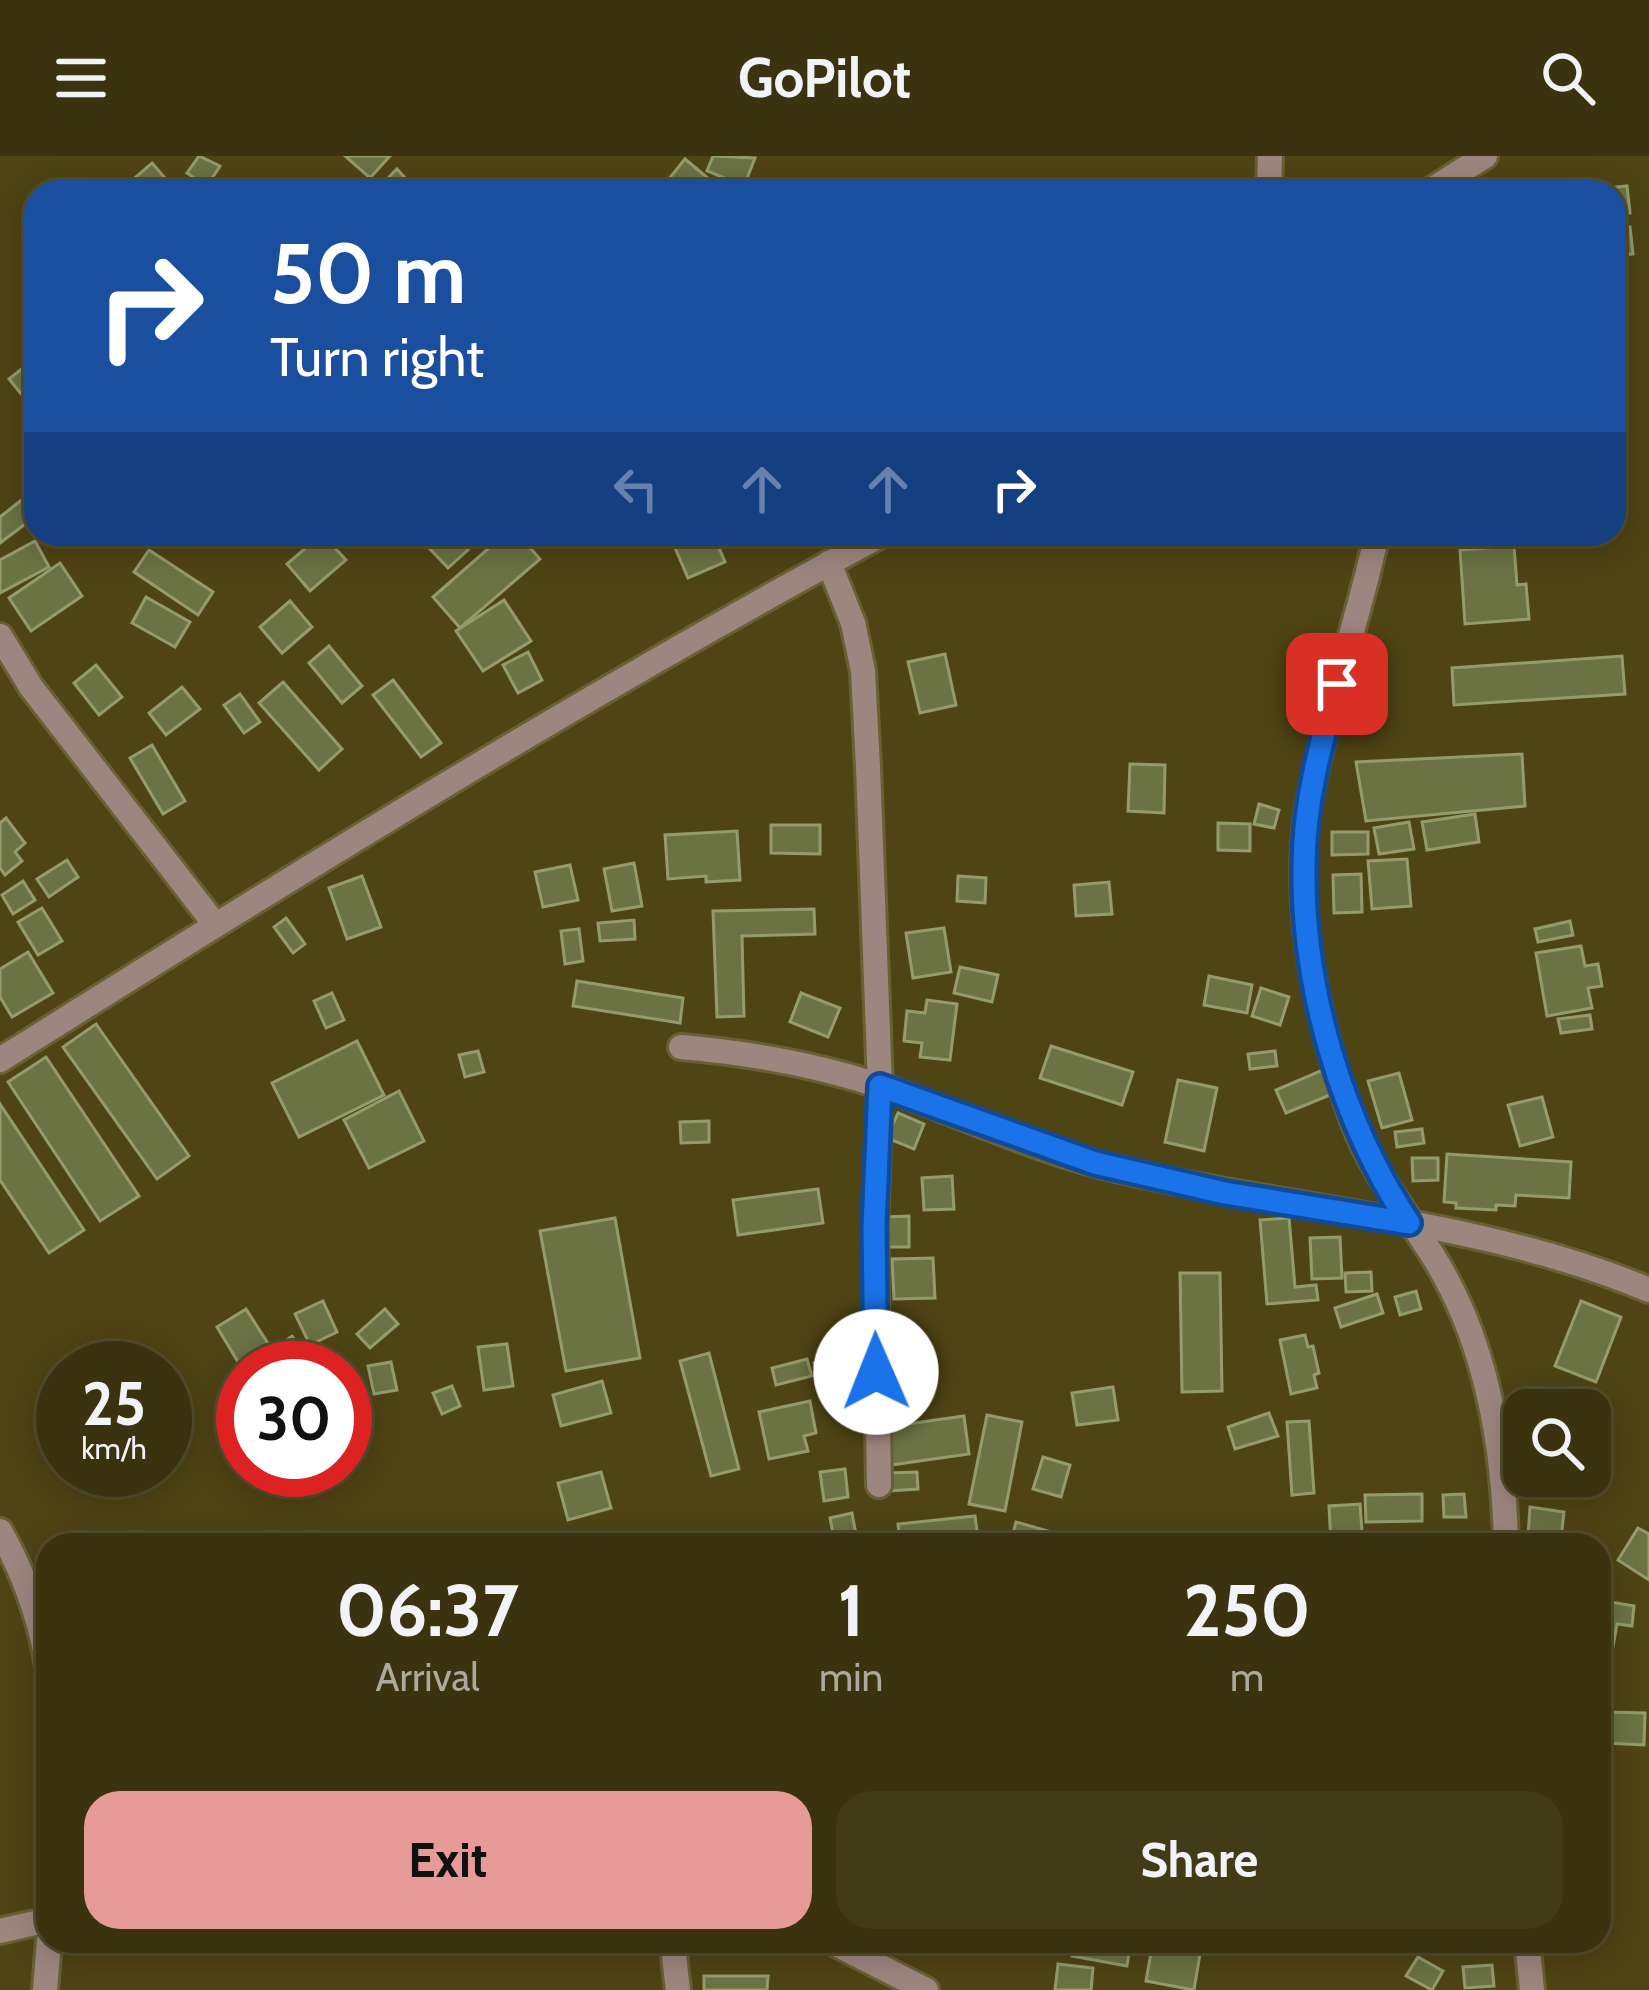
<!DOCTYPE html>
<style>
body{margin:0;font-family:Cabin,sans-serif;background:#423b18;color:#f1f3f6;height:100vh;display:flex;flex-direction:column;font-size:45px;white-space:nowrap}
*{box-sizing:border-box;margin:0}
p{font-size:39px;color:#acaa9e}
.icon{flex:none;width:66px;height:66px;fill:none;stroke:currentColor;stroke-width:2;stroke-linecap:round;stroke-linejoin:round}
.map{position:relative;flex:1;overflow:hidden}
.side{position:absolute;left:36px;top:1377px;width:1575px;height:420px;display:flex;flex-direction:column;background:#3b330f;border-radius:36px;box-shadow:0 6px 30px #0003,0 0 0 3px #544e2f}
.side>*{flex:none}
.hud{position:absolute;left:24px;top:24px;width:1602px;height:366px;border-radius:36px;box-shadow:0 6px 30px #0003,0 0 0 3px #544e2f;background:#1a4fa0;color:#fff;overflow:hidden}
.buttons{position:absolute;left:1503px;top:1233px;display:grid;gap:24px}
.buttons a{display:grid;place-items:center;width:108px;height:108px;border-radius:24px;background:#3b330f;box-shadow:0 6px 30px #0003,0 0 0 3px #544e2f;font-size:60px}
.speed{position:absolute;left:36px;top:1185px;display:flex;gap:24px;font-size:60px;font-weight:700;text-align:center}
.speed>*{display:grid;place-content:center;width:156px;height:156px;border-radius:50%;background:#3b330f;box-shadow:0 6px 30px #0003,0 0 0 3px #544e2f;line-height:1}
.speed small{font-size:30px;font-weight:400}
.speed .limit{border:18px solid #d22;background:#fff;color:#111}
.pin{position:absolute;display:grid;place-items:center;width:102px;height:102px;color:#fff;margin:-51px;border-radius:24px;box-shadow:0 6px 18px #0006}
.me{position:absolute;width:132px;margin:-66px;rotate:359deg;stroke-linejoin:round;filter:drop-shadow(0 0 9px #0008)}
.turn{display:flex;align-items:center;gap:42px;height:252px;padding:0 48px;font-size:54px}
.turn .icon{width:156px;height:156px;stroke-width:2.5}
.turn b{display:block;font-size:84px;line-height:102px}
.lanes{display:flex;align-items:center;height:114px;padding:0 48px;background:#0003;justify-content:center;gap:60px;direction:ltr}
.lanes .off{opacity:.35}
.eta{display:flex;justify-content:space-evenly;align-items:center;height:204px;text-align:center}
.eta b{font-size:72px;font-weight:700;line-height:84px}
.button{display:flex;gap:24px;margin-top:auto;padding:24px 48px}
.button a{flex:1;height:138px;border-radius:36px;background:#e69b98;color:#111;font-size:48px;font-weight:700;line-height:138px;text-align:center}
.button a+a{background:#423b18;color:#f1f3f6}
header{display:flex;justify-content:space-between;align-items:center;height:156px;padding:0 48px;background:#3b330f;font-size:54px;font-weight:700}
.map>svg:first-child{display:block}
.building{fill:#6b7244;stroke:#949c6c;stroke-width:3}
.lines{fill:none;stroke-linecap:round;stroke-linejoin:round}
.minor-casing{stroke:#6a6034;stroke-width:30}
.minor{stroke:#9d867f;stroke-width:24}
.route-casing{stroke:#114b97;stroke-width:30}
.route{stroke:#1a73e8;stroke-width:21}
</style>
<header><svg class="icon" aria-label="menu" viewBox="0 0 24 24"><path d="M4 6h16M4 12h16M4 18h16"/></svg>GoPilot<svg class="icon" aria-label="search" viewBox="0 0 24 24"><circle cx="10" cy="10" r="6"/><path d="M15 15l6 6"/></svg></header>
<div class="map">
<svg width="1649" height="1834" viewBox="0 0 1649 1834">
<rect width="100%" height="100%" fill="#4f4414"/>
<g class="building">
<polygon points="199,0 220,10 207,30 187,17"/>
<polygon points="345,0 390,0 370,22"/>
<polygon points="713,0 755,2 744,30 707,15"/>
<polygon points="685,3 709,23 698,36 682,36 668,24"/>
<polygon points="152,7 177,36 137,36 129,27"/>
<polygon points="397,13 416,34 374,36"/>
<polygon points="1627,30 1630,57 1614,59 1614,36 1570,36"/>
<polygon points="1630,71 1633,98 1614,100 1614,73"/>
<polygon points="33,204 36,236 26,244 9,223"/>
<polygon points="24,342 36,360 0,387 0,361"/>
<polygon points="322,378 346,404 310,435 287,408"/>
<polygon points="446,378 453,378 468,394 448,412 430,393"/>
<polygon points="505,378 518,378 540,403 460,472 433,441"/>
<polygon points="695,378 713,378 725,406 688,422 673,387"/>
<polygon points="35,385 49,411 0,437 0,404"/>
<polygon points="1514,390 1517,429 1526,428 1529,463 1465,468 1460,394"/>
<polygon points="149,394 213,436 198,459 134,416"/>
<polygon points="60,407 82,440 31,475 9,442"/>
<polygon points="146,441 190,466 175,491 132,467"/>
<polygon points="504,444 531,485 483,515 456,475"/>
<polygon points="290,445 312,471 282,497 260,471"/>
<polygon points="329,490 362,530 342,547 309,507"/>
<polygon points="528,496 542,524 518,537 503,509"/>
<polygon points="945,498 956,549 920,557 908,506"/>
<polygon points="1622,500 1625,538 1454,549 1452,512"/>
<polygon points="96,509 122,541 99,559 74,527"/>
<polygon points="393,524 441,587 421,601 373,539"/>
<polygon points="283,526 342,593 319,614 259,547"/>
<polygon points="182,531 200,553 166,579 149,557"/>
<polygon points="240,538 260,566 244,577 224,549"/>
<polygon points="152,589 185,645 163,658 130,602"/>
<polygon points="1522,598 1525,650 1366,665 1356,606"/>
<polygon points="1130,608 1165,609 1164,657 1128,655"/>
<polygon points="1259,648 1279,654 1274,672 1254,668"/>
<polygon points="1475,658 1479,686 1427,694 1422,666"/>
<polygon points="6,662 25,687 15,696 22,705 5,719 0,712 0,667"/>
<polygon points="1409,666 1414,693 1379,698 1374,672"/>
<polygon points="1218,667 1250,668 1250,695 1218,694"/>
<polygon points="771,669 820,669 820,698 771,697"/>
<polygon points="737,675 740,724 706,726 706,720 668,723 665,679"/>
<polygon points="1332,676 1368,676 1368,698 1332,699"/>
<polygon points="1407,703 1411,750 1372,753 1368,705"/>
<polygon points="67,704 78,721 49,741 37,723"/>
<polygon points="634,707 642,750 612,755 604,713"/>
<polygon points="570,709 578,744 543,751 535,716"/>
<polygon points="1361,718 1362,756 1334,757 1333,719"/>
<polygon points="362,720 381,771 347,783 329,732"/>
<polygon points="958,720 986,722 985,747 957,745"/>
<polygon points="23,725 35,744 13,758 2,739"/>
<polygon points="1109,726 1112,758 1076,760 1074,729"/>
<polygon points="42,752 62,785 38,799 18,766"/>
<polygon points="814,753 815,778 742,780 744,860 717,861 713,755"/>
<polygon points="286,762 305,788 293,797 274,771"/>
<polygon points="634,764 635,783 600,785 598,767"/>
<polygon points="1570,765 1573,779 1538,786 1535,773"/>
<polygon points="944,772 951,816 913,822 906,777"/>
<polygon points="579,773 583,805 565,808 561,775"/>
<polygon points="1581,790 1585,810 1598,808 1602,830 1588,832 1592,852 1547,860 1536,797"/>
<polygon points="28,796 53,837 12,861 0,841 0,813"/>
<polygon points="960,811 998,819 992,846 954,837"/>
<polygon points="1209,820 1252,829 1247,857 1204,849"/>
<polygon points="577,825 683,842 680,867 573,850"/>
<polygon points="1261,832 1289,841 1280,869 1252,860"/>
<polygon points="332,837 344,864 326,872 314,845"/>
<polygon points="801,837 840,852 828,881 790,866"/>
<polygon points="927,844 957,848 950,904 920,901 922,887 904,885 907,855 925,857"/>
<polygon points="1590,859 1592,873 1561,877 1558,863"/>
<polygon points="96,868 189,1000 157,1023 63,891"/>
<polygon points="357,885 384,939 299,981 272,927"/>
<polygon points="1051,890 1133,916 1122,949 1040,922"/>
<polygon points="478,895 484,916 465,921 459,899"/>
<polygon points="1275,895 1277,910 1250,913 1248,898"/>
<polygon points="46,901 139,1040 100,1065 8,926"/>
<polygon points="1325,913 1335,937 1286,957 1276,934"/>
<polygon points="1399,917 1412,964 1382,972 1368,925"/>
<polygon points="1178,924 1217,932 1204,995 1165,986"/>
<polygon points="399,935 424,985 369,1012 344,964"/>
<polygon points="1542,941 1553,981 1520,990 1508,949"/>
<polygon points="0,948 84,1074 49,1097 0,1024"/>
<polygon points="898,957 924,968 914,993 887,982"/>
<polygon points="709,965 709,986 681,987 680,966"/>
<polygon points="1422,973 1424,987 1397,991 1395,976"/>
<polygon points="1447,998 1571,1006 1569,1042 1516,1039 1515,1050 1496,1049 1496,1054 1456,1052 1456,1047 1444,1046"/>
<polygon points="1412,1002 1438,1002 1438,1024 1413,1025"/>
<polygon points="952,1020 954,1053 924,1054 922,1022"/>
<polygon points="818,1033 823,1067 738,1079 733,1044"/>
<polygon points="909,1060 909,1091 885,1091 885,1061"/>
<polygon points="615,1062 640,1202 566,1215 540,1075"/>
<polygon points="1289,1062 1295,1131 1316,1129 1318,1144 1267,1148 1260,1064"/>
<polygon points="1340,1081 1342,1122 1312,1123 1310,1082"/>
<polygon points="933,1102 935,1142 894,1143 892,1103"/>
<polygon points="1371,1116 1372,1135 1346,1136 1345,1117"/>
<polygon points="1180,1117 1220,1117 1222,1235 1182,1236"/>
<polygon points="1416,1135 1421,1153 1400,1159 1395,1141"/>
<polygon points="1377,1138 1383,1157 1341,1171 1335,1152"/>
<polygon points="323,1145 337,1176 310,1189 295,1158"/>
<polygon points="1581,1145 1621,1161 1596,1226 1555,1210"/>
<polygon points="246,1153 271,1192 241,1211 217,1171"/>
<polygon points="385,1153 398,1168 370,1192 357,1178"/>
<polygon points="1305,1179 1308,1191 1313,1190 1319,1217 1314,1219 1317,1232 1291,1238 1280,1184"/>
<polygon points="292,1180 308,1203 294,1212 247,1212"/>
<polygon points="507,1188 513,1230 484,1234 478,1191"/>
<polygon points="709,1197 739,1313 711,1320 680,1205"/>
<polygon points="840,1202 847,1239 822,1244 814,1207"/>
<polygon points="807,1203 812,1220 776,1229 772,1212"/>
<polygon points="391,1206 397,1234 374,1238 368,1210"/>
<polygon points="602,1225 611,1257 561,1270 553,1239"/>
<polygon points="452,1230 460,1250 442,1258 433,1237"/>
<polygon points="1113,1231 1118,1264 1077,1269 1072,1237"/>
<polygon points="1555,1234 1586,1241 1584,1254 1550,1254"/>
<polygon points="810,1245 816,1277 804,1280 808,1295 769,1303 759,1256"/>
<polygon points="1269,1257 1278,1280 1235,1293 1228,1271"/>
<polygon points="987,1259 1022,1266 1005,1355 969,1348"/>
<polygon points="964,1260 969,1298 891,1309 886,1271"/>
<polygon points="1309,1265 1314,1337 1292,1339 1287,1266"/>
<polygon points="1043,1301 1070,1309 1061,1341 1033,1333"/>
<polygon points="845,1313 848,1341 824,1345 820,1316"/>
<polygon points="601,1316 611,1352 568,1364 558,1327"/>
<polygon points="917,1316 918,1333 889,1335 888,1317"/>
<polygon points="1422,1338 1422,1365 1366,1366 1365,1339"/>
<polygon points="1464,1338 1466,1361 1444,1361 1443,1339"/>
<polygon points="1360,1348 1363,1389 1331,1389 1329,1350"/>
<polygon points="1530,1351 1564,1356 1561,1383 1528,1380"/>
<polygon points="852,1357 858,1389 835,1389 830,1362"/>
<polygon points="975,1360 979,1389 900,1389 898,1368"/>
<polygon points="1016,1366 1048,1375 1044,1389 1010,1389"/>
<polygon points="1638,1372 1649,1378 1649,1424 1618,1404"/>
<polygon points="1599,1444 1634,1450 1632,1470 1617,1468 1612,1496 1599,1493"/>
<polygon points="1607,1556 1645,1557 1644,1589 1606,1587"/>
<polygon points="87,1785 146,1785 147,1791 89,1795"/>
<polygon points="1074,1785 1131,1785 1127,1810 1072,1800"/>
<polygon points="1153,1785 1202,1786 1194,1834 1146,1825"/>
<polygon points="1418,1801 1443,1815 1432,1834 1406,1820"/>
<polygon points="1058,1808 1093,1812 1091,1834 1055,1834"/>
<polygon points="1492,1809 1494,1830 1465,1832 1463,1811"/>
<polygon points="704,1820 768,1820 767,1834 704,1834"/>
</g>
<g class="lines">
<defs>
<g id="minor">
<polyline points="1269,36 1270,0"/>
<polyline points="1428,36 1485,0"/>
<path d="M1377 378C1357 470 1324 559 1308 653 1292 755 1318 871 1354 967 1373 1017 1405 1055 1433 1100 1486 1184 1504 1291 1506 1389"/>
<polyline points="829,407 853,467 863,515 868,611 880,930 875,1071 879,1329"/>
<polyline points="0,480 31,531 214,767"/>
<path d="M681 891C750 897 820 909 886 932 957 957 1027 990 1100 1009 1282 1054 1475 1061 1649 1134"/>
<path d="M0 904C290 722 581 541 883 378"/>
<path d="M0 1375C25 1419 40 1461 48 1511"/>
<polyline points="0,1775 48,1764"/>
<polyline points="830,1785 926,1834"/>
<polyline points="1527,1785 1532,1834"/>
<polyline points="45,1834 49,1785"/>
<polyline points="678,1834 674,1800 681,1785"/>
</g>
</defs>
<use href="#minor" class="minor-casing"/>
<use href="#minor" class="minor"/>
</g>
<g class="lines">
<defs>
<path id="route" d="M876 1216 874 1071 880 930 1095 1007 1225 1037 1409 1067C1342 966 1302 831 1304 709 1304 648 1321 587 1337 528"/>
</defs>
<use href="#route" class="route-casing"/>
<use href="#route" class="route"/>
</g>
</svg>
<div class="buttons">
<a><svg class="icon" aria-label="search" viewBox="0 0 24 24"><circle cx="10" cy="10" r="6"/><path d="M15 15l6 6"/></svg></a>
</div>
<div class="speed"><div>25<small>km/h</small></div><div class="limit">30</div></div>
<div class="pin" style="left:1337px;top:528px;background:#d93025"><svg class="icon" aria-label="arrive" viewBox="0 0 24 24"><path d="M6 21V4h12l-3 4 3 4H6"/></svg></div>
<svg class="me" style="left:876px;top:1216px" viewBox="-20 -20 40 40"><circle r="19" fill="#fff"/><path d="M0-13L10 11 0 6-10 11z" fill="#1a73e8"/></svg>
<div class="hud">
<div class="turn"><svg class="icon" aria-label="right" viewBox="0 0 24 24"><path d="M7 20v-9h11M14 6l5 5-5 5"/></svg><div><b>50 m</b>Turn right</div></div>
<div class="lanes"><svg class="icon off" aria-label="left" viewBox="0 0 24 24"><path d="M17 20v-9H6M10 6l-5 5 5 5"/></svg><svg class="icon off" aria-label="ahead" viewBox="0 0 24 24"><path d="M12 20V5M6 11l6-6 6 6"/></svg><svg class="icon off" aria-label="ahead" viewBox="0 0 24 24"><path d="M12 20V5M6 11l6-6 6 6"/></svg><svg class="icon" aria-label="right" viewBox="0 0 24 24"><path d="M7 20v-9h11M14 6l5 5-5 5"/></svg></div>
</div>
<section class="side">
<div class="eta">
<div><b>06:37</b><p>Arrival</p></div>
<div><b>1</b><p>min</p></div>
<div><b>250</b><p>m</p></div>
</div>
<div class="button"><a>Exit</a><a>Share</a></div>
</section>
</div>
